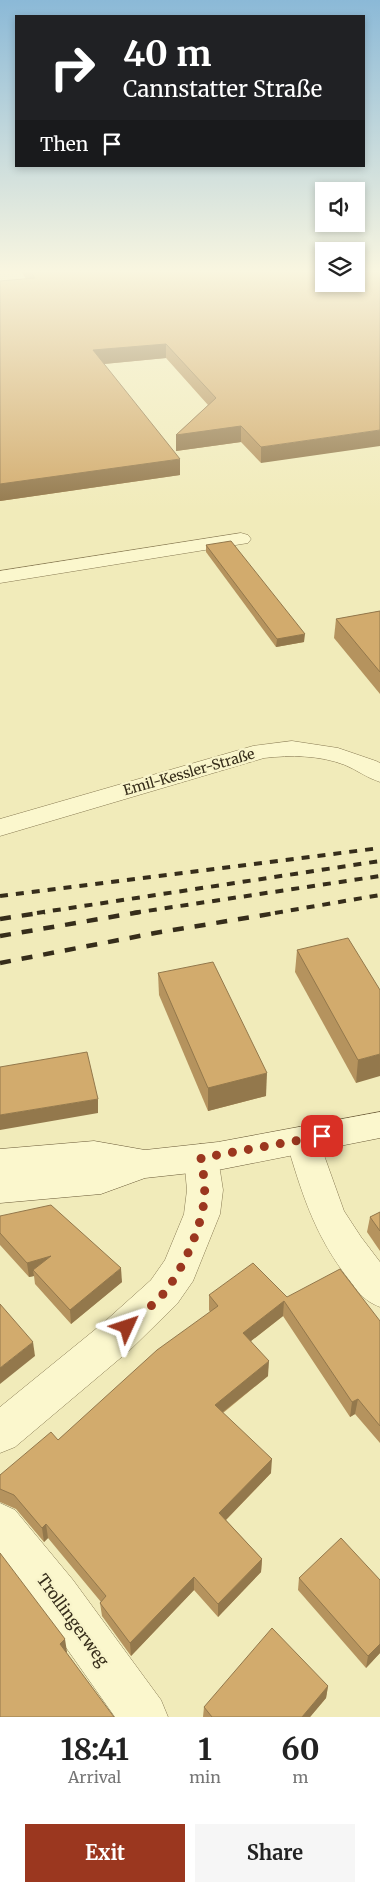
<!DOCTYPE html>
<meta charset="utf-8">
<style>
body{margin:0;font-family:Merriweather,serif;background:#f6f6f6;color:#222;height:100vh;display:flex;flex-direction:column;font-size:19px;white-space:nowrap}
*{box-sizing:border-box;margin:0}
p{font-size:16px;color:#767676}
.icon{flex:none;width:28px;height:28px;fill:none;stroke:currentColor;stroke-width:2;stroke-linecap:round;stroke-linejoin:round}
.map{position:relative;height:1717px;overflow:hidden}
.panel{display:flex;flex-direction:column;background:#fff;flex:1}
.panel>*{flex:none}
.top-card{position:absolute;left:15px;top:15px;width:350px;height:152px;border-radius:0px;box-shadow:0 2px 8px #0003;background:#202124;color:#fff;overflow:hidden}
.tools{position:absolute;left:315px;top:182px;display:grid;gap:10px}
.tools a{display:grid;place-items:center;width:50px;height:50px;border-radius:0px;background:#fff;box-shadow:0 2px 8px #0003;font-size:25px}
.pin{position:absolute;display:grid;place-items:center;width:42px;height:42px;color:#fff;margin:-21px;border-radius:10px;box-shadow:0 2px 8px #0006}
.me{position:absolute;width:55px;margin:-28px;rotate:48deg;stroke-linejoin:round;filter:drop-shadow(0 0 4px #0008)}
.turn{display:flex;align-items:center;gap:18px;height:105px;padding:0 25px;font-size:22px}
.turn .icon{width:65px;height:65px;stroke-width:2.5}
.turn b{display:block;font-size:35px;line-height:42px}
.then{display:flex;align-items:center;height:48px;padding:0 25px;background:#0003;gap:10px;font-size:19px}
.eta{display:flex;justify-content:space-evenly;align-items:center;height:85px;text-align:center}
.eta b{font-size:30px;font-weight:700;line-height:35px}
.cta{display:flex;gap:10px;margin-top:auto;padding:10px 25px}
.cta a{flex:1;height:58px;border-radius:0px;background:#9b371f;color:#fff;font-size:20px;font-weight:700;line-height:58px;text-align:center}
.cta a+a{background:#f6f6f6;color:#222}
.map>svg:first-child{display:block}
.lines{fill:none;stroke-linecap:round;stroke-linejoin:round}
.street-casing{stroke:#887a53;stroke-width:1}
.secondary-casing{stroke:#6a5a37;stroke-width:1}
.street{fill:#fbf7cd;fill-rule:evenodd}
.secondary{fill:#fbf7cd;fill-rule:evenodd}
.rail-far1{stroke:#362d1a;stroke-width:4;stroke-dasharray:8 8;stroke-linecap:butt}
.rail{stroke:#362d1a;stroke-width:4.5;stroke-dasharray:11 11;stroke-linecap:butt}
.wall{fill:#b5935e}
.shaded-wall{fill:#93784c}
.building{fill:#d2ab6d;stroke:#93784c}
.route{stroke:#9b371f;stroke-width:9;stroke-dasharray:0 16.2}
.labels{text-anchor:middle;stroke-width:5;stroke-linejoin:round;paint-order:stroke}
.street-label{font-size:14px;fill:#362d1a;stroke:#f8f4ca}
.near-street-label{font-size:16px;fill:#362d1a;stroke:#f8f4ca}
</style>
<div class="map">
<svg width="380" height="1717" viewBox="0 0 380 1717">
<rect width="100%" height="100%" fill="#f1ebba"/>
<g class="lines">
<defs>
<g id="street">
<polygon points="241,533 248,535 251,539 248,543 0,583 0,571"/>
<path d="M292 741 338 748 376 761 380 763V782C367 778 357 770 345 765 319 755 291 755 264 758L0 836V819L253 746Z"/>
<path d="M303 1126 315 1130 344 1211 361 1237 380 1262V1307C362 1300 358 1291 347 1277 314 1234 301 1191 286 1140L291 1130Z"/>
<polygon points="201,1144 213,1148 218,1158 223,1190 220,1214 193,1281 177,1304 130,1350 15,1447 0,1453 0,1407 102,1324 151,1280 165,1260 184,1214 187,1190 184,1158 189,1148"/>
<polygon points="0,1503 15,1510 73,1580 161,1700 168,1717 115,1717 41,1612 0,1560"/>
</g>
<polygon id="secondary" points="380,1112 380,1138 218,1170 145,1178 101,1194 0,1203 0,1149 94,1141 145,1150 218,1142"/>
</defs>
<use href="#street" class="street-casing"/>
<use href="#secondary" class="secondary-casing"/>
<use href="#street" class="street"/>
<use href="#secondary" class="secondary"/>
<g class="rail-far1">
<polyline points="0,896 380,848"/>
<polyline points="37,913 380,861"/>
<polyline points="133,913 380,876"/>
<polyline points="275,913 380,895"/>
</g>
<g class="rail">
<polyline points="0,919 45,912"/>
<polyline points="0,936 140,912"/>
<polyline points="0,963 155,933 282,912"/>
</g>
</g>
<g class="wall">
<polygon points="21,271 324,271 261,463 241,442 176,451 176,435 208,405 166,358 104,364 180,475 0,501 0,281 26,279"/>
<polygon points="206,545 304,642 276,647 206,552"/>
<polygon points="380,611 380,694 334,638 336,619"/>
<polygon points="297,950 380,990 356,1083 295,972"/>
<polygon points="158,973 266,1096 208,1111 159,995"/>
<polygon points="380,1212 380,1251 367,1232 370,1217"/>
<polygon points="0,1216 122,1282 71,1324 35,1284 34,1276 29,1277 0,1245"/>
<polygon points="209,1295 287,1297 380,1321 380,1443 355,1414 350,1417 283,1316 251,1341 268,1376 223,1413 271,1473 226,1520 262,1559 261,1572 218,1617 194,1590 131,1656 102,1616 100,1603 101,1602 48,1538 44,1542 16,1509 0,1502 0,1475 58,1440 210,1312 209,1310"/>
<polygon points="299,1578 380,1653 366,1668 298,1590"/>
<polygon points="328,1686 326,1698 310,1717 203,1717 204,1707"/>
</g>
<g class="shaded-wall">
<polygon points="166,344 166,358 93,365 93,350"/>
<polygon points="241,426 241,442 176,451 176,435"/>
<polygon points="380,430 380,446 261,463 261,447"/>
<polygon points="180,459 180,475 0,501 0,484"/>
<polygon points="305,634 304,642 276,647 277,639"/>
<polygon points="380,1054 380,1076 356,1083 358,1060"/>
<polygon points="267,1073 266,1096 208,1111 208,1088"/>
<polygon points="98,1099 98,1113 0,1130 0,1115"/>
<polygon points="51,1256 33,1270 34,1276 29,1277 27,1263"/>
<polygon points="121,1268 122,1282 71,1324 70,1310"/>
<polygon points="284,1301 283,1316 242,1348 243,1333"/>
<polygon points="33,1342 35,1356 0,1384 0,1368"/>
<polygon points="269,1361 268,1376 214,1419 215,1405"/>
<polygon points="358,1399 355,1414 350,1417 352,1402"/>
<polygon points="272,1459 271,1473 219,1527 219,1513"/>
<polygon points="46,1524 48,1538 44,1542 42,1528"/>
<polygon points="262,1559 261,1572 218,1617 218,1604"/>
<polygon points="194,1577 194,1590 131,1656 130,1643"/>
<polygon points="65,1639 67,1652 62,1657 60,1644"/>
<polygon points="380,1644 380,1653 366,1668 368,1656"/>
<polygon points="328,1686 326,1698 310,1717 302,1717"/>
</g>
<g class="building">
<polygon points="30,271 324,271 324,284 356,284 356,271 380,271 380,430 261,447 241,426 176,435 216,398 166,344 93,350 180,459 0,484 0,281 35,278"/>
<polygon points="231,541 305,634 277,639 206,545"/>
<polygon points="380,611 380,672 336,619"/>
<polygon points="348,938 380,990 380,1054 358,1060 297,950"/>
<polygon points="213,962 267,1073 208,1088 158,973"/>
<polygon points="87,1052 98,1099 0,1115 0,1067"/>
<polygon points="51,1205 121,1268 70,1310 33,1270 51,1256 27,1263 0,1233 0,1216"/>
<polygon points="380,1212 380,1231 370,1217"/>
<polygon points="253,1263 287,1297 340,1269 380,1321 380,1426 358,1399 352,1402 284,1301 243,1333 269,1361 215,1405 272,1459 219,1513 262,1559 218,1604 194,1577 130,1643 100,1603 106,1596 46,1524 42,1528 14,1495 0,1489 0,1475 51,1432 58,1440 157,1350 218,1306 209,1295"/>
<polygon points="0,1304 33,1342 0,1368"/>
<polygon points="341,1538 380,1580 380,1644 368,1656 299,1578"/>
<polygon points="0,1553 65,1639 60,1644 114,1717 0,1717"/>
<polygon points="272,1628 328,1686 302,1717 212,1717 204,1707"/>
</g>
<linearGradient id="sky" x2="0" y2="1"><stop stop-color="#8bb9d7"/><stop offset="0.53" stop-color="#f9f6e0"/><stop offset="1" stop-color="#f9f6e0" stop-opacity="0"/></linearGradient>
<rect width="380" height="512" fill="url(#sky)"/>
<g class="lines">
<path class="route" d="M127 1327C140 1316 153 1305 164 1293 182 1271 201 1229 204 1201 206 1187 203 1172 201 1158L322 1136"/>
</g>
<g class="labels">
<g class="street-label">
<text transform="translate(189 772) rotate(-16)" y="5">Emil-Kessler-Straße</text>
</g>
<g class="near-street-label">
<text transform="translate(73 1620) rotate(54)" y="6">Trollingerweg</text>
</g>
</g>
</svg>
<div class="tools">
<a><svg class="icon" aria-label="sound" viewBox="0 0 24 24"><path d="M4 9h4l5-4v14l-5-4H4zM17 9q2 3 0 6"/></svg></a>
<a><svg class="icon" aria-label="layers" viewBox="0 0 24 24"><path d="M12 4l9 5-9 5-9-5zM3 14l9 5 9-5"/></svg></a>
</div>
<div class="pin" style="left:322px;top:1136px;background:#d93025"><svg class="icon" aria-label="arrive" viewBox="0 0 24 24"><path d="M6 21V4h12l-3 4 3 4H6"/></svg></div>
<svg class="me" style="left:127px;top:1327px" viewBox="-20 -20 40 40"><path d="M0-17L14 15 0 8-14 15z" fill="#9b371f" stroke="#fff" stroke-width="4"/></svg>
<div class="top-card">
<div class="turn"><svg class="icon" aria-label="right" viewBox="0 0 24 24"><path d="M7 20v-9h11M14 6l5 5-5 5"/></svg><div><b>40 m</b>Cannstatter Straße</div></div>
<div class="then">Then<svg class="icon" aria-label="arrive" viewBox="0 0 24 24"><path d="M6 21V4h12l-3 4 3 4H6"/></svg></div>
</div>
</div>
<section class="panel">
<div class="eta">
<div><b>18:41</b><p>Arrival</p></div>
<div><b>1</b><p>min</p></div>
<div><b>60</b><p>m</p></div>
</div>
<div class="cta"><a>Exit</a><a>Share</a></div>
</section>
